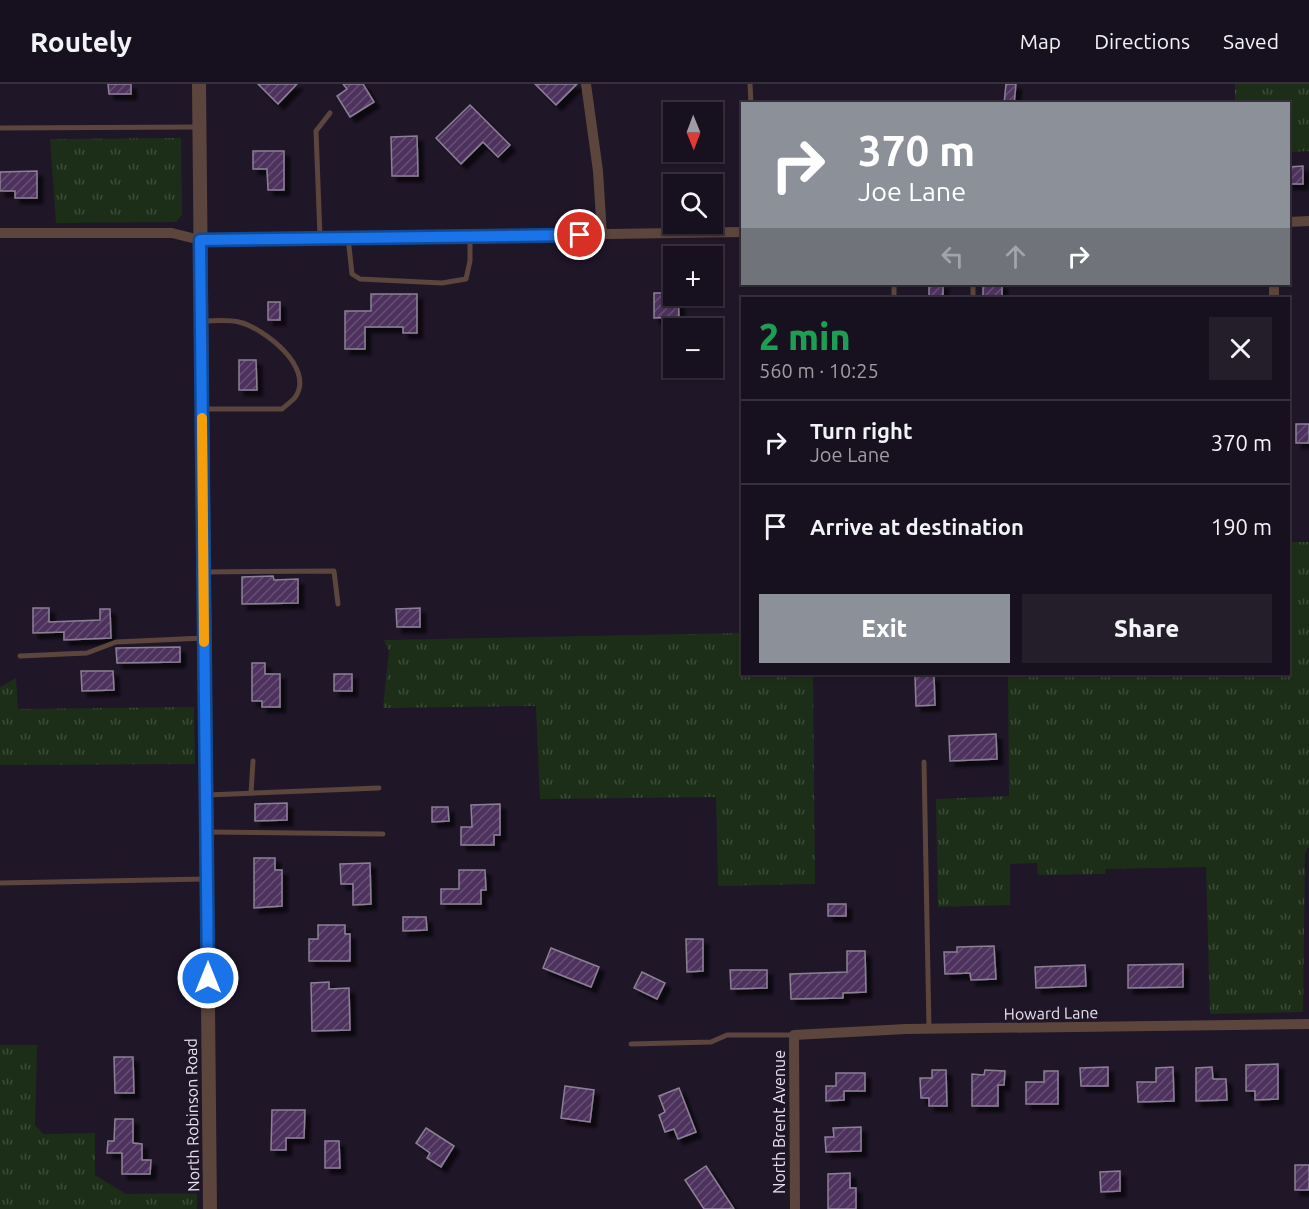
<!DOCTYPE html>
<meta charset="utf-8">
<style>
body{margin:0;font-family:Ubuntu,sans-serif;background:#241e2b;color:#f1f3f6;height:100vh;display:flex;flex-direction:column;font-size:22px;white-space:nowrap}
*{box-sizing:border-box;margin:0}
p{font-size:20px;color:#9e9da4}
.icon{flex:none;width:33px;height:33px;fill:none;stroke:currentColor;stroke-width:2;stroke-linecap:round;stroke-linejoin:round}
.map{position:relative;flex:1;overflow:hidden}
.details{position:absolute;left:741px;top:213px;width:549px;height:378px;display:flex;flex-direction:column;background:#17101e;border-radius:0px;box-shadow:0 2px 4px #0004,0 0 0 2px #36303c}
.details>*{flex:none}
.top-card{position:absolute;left:741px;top:18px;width:549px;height:183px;border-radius:0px;box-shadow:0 2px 4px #0004,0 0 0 2px #36303c;background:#8c9099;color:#fff;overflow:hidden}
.needle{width:39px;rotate:179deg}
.buttons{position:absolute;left:663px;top:18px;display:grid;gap:12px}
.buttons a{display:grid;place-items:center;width:60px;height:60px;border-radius:0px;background:#17101e;box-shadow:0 2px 4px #0004,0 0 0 2px #36303c;font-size:30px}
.pin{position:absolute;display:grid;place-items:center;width:51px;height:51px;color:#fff;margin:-26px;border:3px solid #fff;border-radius:50%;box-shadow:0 2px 6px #0007}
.me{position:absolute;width:66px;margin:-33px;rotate:0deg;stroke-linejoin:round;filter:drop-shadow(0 0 4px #0008)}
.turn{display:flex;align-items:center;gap:21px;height:126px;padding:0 18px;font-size:27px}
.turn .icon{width:78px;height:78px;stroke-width:2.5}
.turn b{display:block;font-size:42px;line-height:51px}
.lanes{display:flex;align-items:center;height:57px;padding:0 18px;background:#0003;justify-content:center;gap:30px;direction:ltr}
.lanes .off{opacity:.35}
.round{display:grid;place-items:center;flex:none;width:63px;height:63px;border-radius:0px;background:#241e2b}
.headline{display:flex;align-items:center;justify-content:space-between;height:102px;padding:0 18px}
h1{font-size:36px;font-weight:800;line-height:45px;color:#1e9e55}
.button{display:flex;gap:12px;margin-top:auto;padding:12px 18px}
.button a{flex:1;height:69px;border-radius:0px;background:#8c9099;color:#fff;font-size:24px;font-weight:800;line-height:69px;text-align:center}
.button a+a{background:#241e2b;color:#f1f3f6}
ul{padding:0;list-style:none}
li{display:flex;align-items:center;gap:18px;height:84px;padding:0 18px;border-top:2px solid #36303c}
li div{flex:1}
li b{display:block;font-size:22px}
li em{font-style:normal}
header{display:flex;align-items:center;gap:36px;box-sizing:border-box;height:84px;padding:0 30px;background:#17101e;border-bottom:2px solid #36303c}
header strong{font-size:28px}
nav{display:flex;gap:33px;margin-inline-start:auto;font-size:21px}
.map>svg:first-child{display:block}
.grass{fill:url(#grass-tufts)}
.building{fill:url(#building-hatch);stroke:#8c8096;stroke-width:1.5;filter:url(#shadow)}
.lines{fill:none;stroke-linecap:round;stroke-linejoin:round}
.service{stroke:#5c453d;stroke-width:5}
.minor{stroke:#5c453d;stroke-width:10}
.tertiary{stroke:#5c453d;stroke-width:14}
.route-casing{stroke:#114b97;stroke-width:15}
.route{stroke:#1a73e8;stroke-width:10}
.slow{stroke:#f59e0b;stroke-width:10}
.labels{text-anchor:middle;stroke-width:6;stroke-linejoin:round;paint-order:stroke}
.street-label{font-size:16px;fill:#e7e1ee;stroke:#1f1628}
</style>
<header>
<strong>Routely</strong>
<nav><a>Map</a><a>Directions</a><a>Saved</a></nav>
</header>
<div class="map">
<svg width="1309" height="1125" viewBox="0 0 1309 1125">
<defs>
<pattern id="grass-tufts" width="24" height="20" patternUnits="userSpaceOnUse" patternTransform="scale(1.5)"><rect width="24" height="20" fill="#1c2e18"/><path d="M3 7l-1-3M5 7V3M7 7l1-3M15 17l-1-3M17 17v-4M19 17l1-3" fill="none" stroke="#3d4c3a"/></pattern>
<pattern id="building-hatch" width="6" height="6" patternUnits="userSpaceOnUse" patternTransform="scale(1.5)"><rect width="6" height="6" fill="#4d335d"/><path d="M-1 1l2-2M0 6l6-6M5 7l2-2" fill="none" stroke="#675075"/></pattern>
<filter id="shadow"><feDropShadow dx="5.5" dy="5.5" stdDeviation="1.5" flood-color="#0009"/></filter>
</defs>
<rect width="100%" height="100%" fill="#1f1628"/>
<g class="grass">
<polygon points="1235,0 1309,0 1309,67 1289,68 1288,20 1235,19"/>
<polygon points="181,54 182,131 176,138 56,139 50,55"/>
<polygon points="1289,458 1309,458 1309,762 1305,769 1303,928 1210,930 1206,783 1106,785 1105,790 1038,791 1037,779 1010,780 1010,821 938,823 936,715 1009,712 1008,590 1288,590"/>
<polygon points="742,549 742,590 813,590 815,800 718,802 716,713 540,715 536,622 383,624 389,567 384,556"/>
<polygon points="16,594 18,625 194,623 195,680 0,681 0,603"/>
<polygon points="0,961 37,961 35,1041 43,1050 95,1049 95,1091 126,1110 197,1109 197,1125 0,1125"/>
</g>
<g class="building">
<polygon points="108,0 131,0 131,10 109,10"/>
<polygon points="258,0 297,0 278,20"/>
<polygon points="343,0 363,0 374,18 350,33 337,12 347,5"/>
<polygon points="535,0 577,0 556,21"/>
<polygon points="1006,0 1016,0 1014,20 1004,20"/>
<polygon points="470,21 510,61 498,73 483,58 461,80 436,54"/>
<polygon points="417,52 418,92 392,92 391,53"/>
<polygon points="253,67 284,67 284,106 268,106 267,85 253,85"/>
<polygon points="1303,82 1303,100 1288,100 1288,83"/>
<polygon points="37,87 37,114 15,114 15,107 0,107 0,88"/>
<rect x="929" y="200" width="14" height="13"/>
<rect x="983" y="200" width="19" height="14"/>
<polygon points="654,209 674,209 674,212 678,212 679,233 654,234"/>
<polygon points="371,210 417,210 417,249 403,249 403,243 365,243 365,265 345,265 345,227 371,227"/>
<rect x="268" y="218" width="12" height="18"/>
<polygon points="239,276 256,276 257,306 239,306"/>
<rect x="1296" y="340" width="13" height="19"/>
<polygon points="273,492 274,496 298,495 298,519 242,520 242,493"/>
<polygon points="33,524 49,524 49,538 100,536 100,525 110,525 111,554 64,556 64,548 33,549"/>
<polygon points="420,524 420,543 397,543 396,525"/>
<polygon points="180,563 180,578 117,579 116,564"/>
<polygon points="252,579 265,579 265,590 280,590 280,623 262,623 262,617 252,617"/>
<polygon points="81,587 113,587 114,606 82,607"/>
<rect x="334" y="590" width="18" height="17"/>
<polygon points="915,592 934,592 935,621 916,622"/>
<polygon points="996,650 997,675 950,677 949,652"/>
<polygon points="287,719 287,736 255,737 255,720"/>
<polygon points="500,720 500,751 494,751 494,761 461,761 461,743 472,743 471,721"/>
<polygon points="432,723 448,723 449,737 432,738"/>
<polygon points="254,774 275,774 275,786 282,786 282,822 254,824"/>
<polygon points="370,779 371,820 353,821 353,800 341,800 340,780"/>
<polygon points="459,786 485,786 486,806 481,806 481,820 441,820 441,805 459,805"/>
<rect x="828" y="820" width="18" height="12"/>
<polygon points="403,833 426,833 427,846 403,847"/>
<polygon points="318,841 345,841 345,850 350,850 350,877 309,877 309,855 318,855"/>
<polygon points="686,855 703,855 703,887 687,888"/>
<polygon points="994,862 996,895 971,896 970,889 945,890 944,868 957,868 957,863"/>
<polygon points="551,864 599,883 591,903 543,884"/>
<polygon points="847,867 865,867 866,908 843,909 843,914 791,915 790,890 847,888"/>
<polygon points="1183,880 1183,903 1128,904 1128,881"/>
<polygon points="1085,881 1086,902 1036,904 1035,883"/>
<polygon points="730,886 767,886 767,904 731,905"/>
<polygon points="642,888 665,899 657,915 634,904"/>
<polygon points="329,898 329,905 349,904 350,946 312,947 311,899"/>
<polygon points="114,973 133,973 134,1009 115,1009"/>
<polygon points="1278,980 1278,1015 1255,1016 1255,1007 1246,1007 1246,981"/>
<polygon points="1108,983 1108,1002 1081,1002 1080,984"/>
<polygon points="1173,983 1174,1017 1138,1018 1137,998 1156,998 1156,984"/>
<polygon points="1212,983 1213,995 1226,995 1227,1016 1196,1017 1196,984"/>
<polygon points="932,986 946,986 947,1022 929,1022 929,1014 921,1014 920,994 932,994"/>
<polygon points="985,986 1005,987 1004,1001 998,1001 998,1022 972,1022 972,990 984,991"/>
<polygon points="1044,987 1058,987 1058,1020 1026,1020 1026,998 1044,998"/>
<polygon points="836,989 865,989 865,1007 844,1007 844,1016 826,1017 826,1002 836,1002"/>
<polygon points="565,1002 594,1006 590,1038 561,1034"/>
<polygon points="679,1004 696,1048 678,1055 674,1045 665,1048 659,1031 665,1028 659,1012"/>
<polygon points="272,1026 305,1026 304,1054 286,1054 286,1066 271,1066"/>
<polygon points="115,1035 133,1035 133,1059 142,1060 142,1076 151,1076 150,1090 122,1090 122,1069 107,1069 108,1057 114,1057"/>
<polygon points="861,1043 861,1067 826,1068 825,1053 834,1053 833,1044"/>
<polygon points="426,1044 454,1062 441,1083 427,1074 430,1069 416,1059"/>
<polygon points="325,1057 339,1057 340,1084 325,1084"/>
<rect x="1295" y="1081" width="14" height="25"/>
<polygon points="706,1082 734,1125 704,1125 685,1096"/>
<polygon points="1120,1087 1120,1107 1101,1108 1100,1088"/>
<polygon points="850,1089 850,1104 856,1104 856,1125 828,1125 828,1090"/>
</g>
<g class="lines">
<g class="service">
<polyline points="750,0 751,20"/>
<polyline points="0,44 197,43"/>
<polyline points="320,153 316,47 330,29"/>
<polyline points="348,153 352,190 360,195 442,199 466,195 470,177 470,153"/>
<polyline points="894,200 894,214"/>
<polyline points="973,200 973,214"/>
<path d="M201 237C213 237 228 235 239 238 264 244 314 283 296 312 293 317 286 321 282 325H203"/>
<polyline points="204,488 334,487 338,520"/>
<polyline points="20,572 87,569 116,558 204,554"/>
<polyline points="924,678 929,945"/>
<polyline points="251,709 253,677"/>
<polyline points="207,711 379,704"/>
<polyline points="208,748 383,750"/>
<polyline points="0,799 205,795"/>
<polyline points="631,960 711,958 727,951 794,951"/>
</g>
<g class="minor">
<polyline points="586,0 598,87 602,151"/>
<polyline points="1288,138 1309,137"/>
<polyline points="0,149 172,149 200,156 742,148"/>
<polyline points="1274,200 1274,214"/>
<polyline points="795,1125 794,951 906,945 1309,940"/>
</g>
<polyline class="tertiary" points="199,0 210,1125"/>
</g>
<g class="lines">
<defs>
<polyline id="route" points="208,894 200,156 580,151"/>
</defs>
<use href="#route" class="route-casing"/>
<use href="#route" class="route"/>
<polyline class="slow" points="202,334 204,558"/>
</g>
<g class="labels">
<g class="street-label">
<text transform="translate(1051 929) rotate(-1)" y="6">Howard Lane</text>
<text transform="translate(192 1031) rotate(-91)" y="6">North Robinson Road</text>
<text transform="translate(779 1038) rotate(-90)" y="6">North Brent Avenue</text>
</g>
</g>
</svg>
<div class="buttons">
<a><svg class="needle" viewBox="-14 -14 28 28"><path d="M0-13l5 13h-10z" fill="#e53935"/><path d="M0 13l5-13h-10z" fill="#9e9da4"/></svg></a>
<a><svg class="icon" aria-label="search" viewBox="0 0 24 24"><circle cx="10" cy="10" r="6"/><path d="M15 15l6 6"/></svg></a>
<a>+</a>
<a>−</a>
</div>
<div class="pin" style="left:580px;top:151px;background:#d93025"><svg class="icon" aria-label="arrive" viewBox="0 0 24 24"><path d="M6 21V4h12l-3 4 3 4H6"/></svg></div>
<svg class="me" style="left:208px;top:894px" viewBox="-20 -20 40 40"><circle r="17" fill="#1a73e8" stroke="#fff" stroke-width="3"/><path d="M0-11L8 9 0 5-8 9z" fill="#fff"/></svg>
<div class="top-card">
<div class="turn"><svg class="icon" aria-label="right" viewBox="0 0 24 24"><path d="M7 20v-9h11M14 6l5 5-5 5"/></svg><div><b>370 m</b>Joe Lane</div></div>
<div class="lanes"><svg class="icon off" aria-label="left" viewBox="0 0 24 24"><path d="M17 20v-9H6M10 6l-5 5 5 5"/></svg><svg class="icon off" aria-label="ahead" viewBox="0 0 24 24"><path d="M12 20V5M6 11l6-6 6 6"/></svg><svg class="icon" aria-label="right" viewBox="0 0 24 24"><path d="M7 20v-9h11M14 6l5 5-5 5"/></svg></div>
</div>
<section class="details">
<div class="headline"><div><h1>2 min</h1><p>560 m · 10:25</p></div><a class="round"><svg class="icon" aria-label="close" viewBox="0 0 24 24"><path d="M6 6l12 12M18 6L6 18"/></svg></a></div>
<ul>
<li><svg class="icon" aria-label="right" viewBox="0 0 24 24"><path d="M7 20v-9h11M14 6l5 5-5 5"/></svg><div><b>Turn right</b><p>Joe Lane</p></div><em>370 m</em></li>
<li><svg class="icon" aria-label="arrive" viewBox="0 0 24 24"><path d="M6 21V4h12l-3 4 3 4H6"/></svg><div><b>Arrive at destination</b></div><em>190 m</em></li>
</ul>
<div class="button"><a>Exit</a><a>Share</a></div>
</section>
</div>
